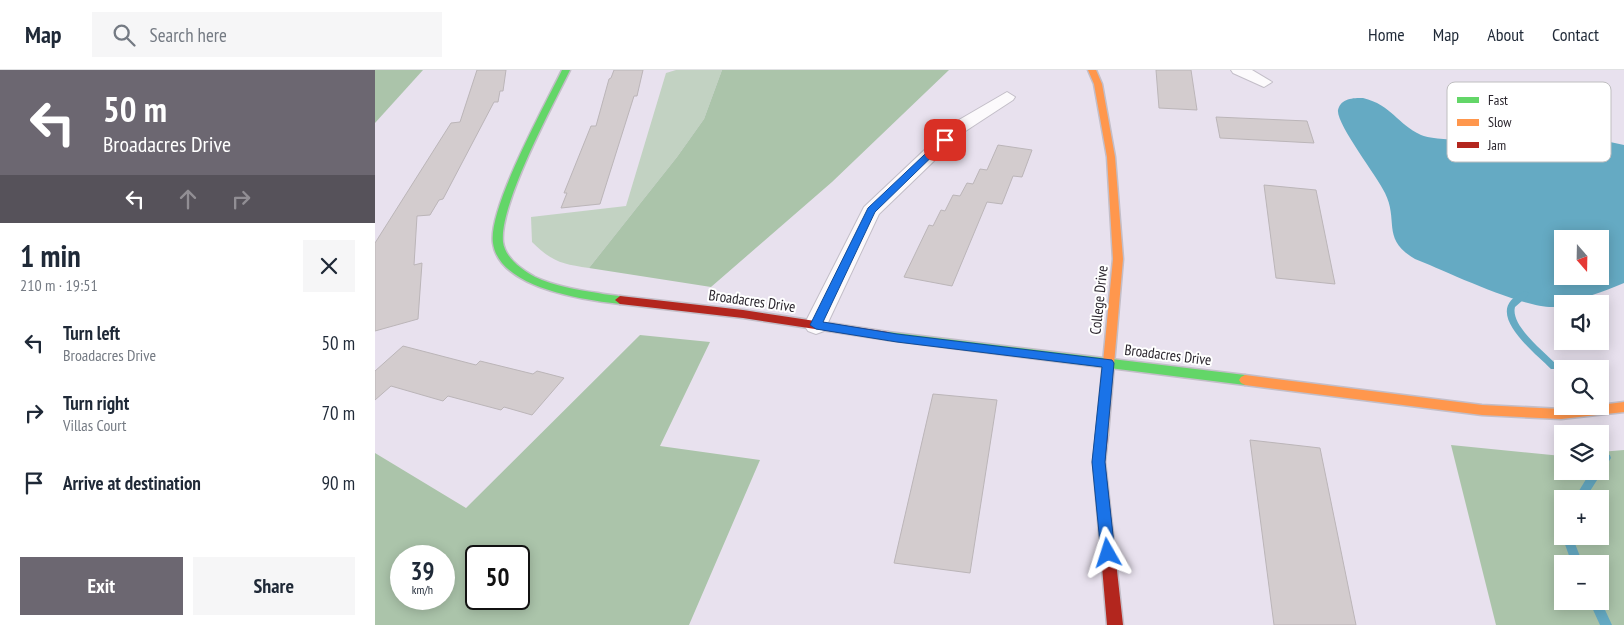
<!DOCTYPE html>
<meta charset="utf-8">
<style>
body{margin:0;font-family:"PT Sans Narrow",sans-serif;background:#f6f6f7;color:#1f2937;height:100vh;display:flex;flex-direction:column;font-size:19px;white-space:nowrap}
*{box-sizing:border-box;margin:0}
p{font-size:16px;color:#747a83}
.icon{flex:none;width:28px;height:28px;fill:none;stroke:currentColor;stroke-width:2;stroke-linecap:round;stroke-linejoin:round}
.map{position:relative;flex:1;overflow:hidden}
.side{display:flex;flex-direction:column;background:#fff;width:375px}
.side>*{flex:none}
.hud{background:#6c6771;color:#fff;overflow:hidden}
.needle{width:32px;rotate:160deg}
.tools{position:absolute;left:1179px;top:160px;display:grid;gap:10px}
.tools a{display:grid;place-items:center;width:55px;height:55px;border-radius:0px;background:#fff;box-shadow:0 2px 12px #0003;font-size:25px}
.speed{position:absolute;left:15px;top:475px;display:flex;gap:10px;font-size:25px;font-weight:700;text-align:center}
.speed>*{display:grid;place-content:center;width:65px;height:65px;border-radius:50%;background:#fff;box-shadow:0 2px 12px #0003;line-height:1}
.speed small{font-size:12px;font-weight:400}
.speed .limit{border:2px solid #111;border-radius:8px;background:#fff;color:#111}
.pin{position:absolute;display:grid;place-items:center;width:42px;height:42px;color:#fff;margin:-21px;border-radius:10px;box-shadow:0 2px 8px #0006}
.me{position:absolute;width:55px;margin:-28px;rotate:354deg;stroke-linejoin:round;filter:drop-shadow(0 0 4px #0008)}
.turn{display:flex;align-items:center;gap:18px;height:105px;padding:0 20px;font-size:22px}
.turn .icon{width:65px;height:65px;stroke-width:2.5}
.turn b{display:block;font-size:35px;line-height:42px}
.lanes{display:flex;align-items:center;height:48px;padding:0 20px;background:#0003;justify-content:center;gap:25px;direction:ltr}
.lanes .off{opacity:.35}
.round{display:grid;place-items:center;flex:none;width:52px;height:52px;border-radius:0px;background:#f6f6f7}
.summary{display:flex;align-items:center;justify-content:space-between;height:85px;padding:0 20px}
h1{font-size:30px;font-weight:700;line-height:38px}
.action{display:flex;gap:10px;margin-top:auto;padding:10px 20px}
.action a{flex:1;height:58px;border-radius:0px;background:#6c6771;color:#fff;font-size:20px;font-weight:700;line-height:58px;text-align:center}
.action a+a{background:#f6f6f7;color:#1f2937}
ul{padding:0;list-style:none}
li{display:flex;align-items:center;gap:15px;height:70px;padding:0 20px}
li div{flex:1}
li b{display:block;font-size:19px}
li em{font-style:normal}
header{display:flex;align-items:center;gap:30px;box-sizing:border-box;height:70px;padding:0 25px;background:#fff;border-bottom:1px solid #e0e1e3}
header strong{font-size:24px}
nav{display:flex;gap:28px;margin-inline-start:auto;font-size:18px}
.search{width:350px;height:45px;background:#f6f6f7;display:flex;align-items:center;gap:12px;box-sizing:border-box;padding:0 18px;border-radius:0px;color:#747a83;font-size:19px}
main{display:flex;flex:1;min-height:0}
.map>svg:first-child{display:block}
.green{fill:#c2d2c2}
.forest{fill:#abc4aa;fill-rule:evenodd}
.water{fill:#65aac3;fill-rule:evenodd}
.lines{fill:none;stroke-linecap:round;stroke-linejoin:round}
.stream{fill:#65aac3;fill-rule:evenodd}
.building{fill:#d3ccce;stroke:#bbb5b8}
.street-casing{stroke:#c3bec8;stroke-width:2}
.fast-casing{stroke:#c3bec8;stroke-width:3}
.slow-casing{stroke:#c3bec8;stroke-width:3}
.jam-casing{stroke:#c3bec8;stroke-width:3}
.street{fill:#fcfafc;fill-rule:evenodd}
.fast{fill:#63d668;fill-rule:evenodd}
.slow{fill:#ff974d;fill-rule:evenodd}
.jam{fill:#b3261e;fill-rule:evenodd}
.route{fill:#1a73e8;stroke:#114b97}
.labels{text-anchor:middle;stroke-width:4;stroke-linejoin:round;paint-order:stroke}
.street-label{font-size:15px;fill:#2a252d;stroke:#fff}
.key{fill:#fff;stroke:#bfbec0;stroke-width:1}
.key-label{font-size:14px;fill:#2a252d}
</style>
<header>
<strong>Map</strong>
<div class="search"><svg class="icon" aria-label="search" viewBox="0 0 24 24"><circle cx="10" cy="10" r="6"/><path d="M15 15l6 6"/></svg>Search here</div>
<nav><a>Home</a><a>Map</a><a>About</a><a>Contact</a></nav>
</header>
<main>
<section class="side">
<div class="hud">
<div class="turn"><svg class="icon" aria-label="left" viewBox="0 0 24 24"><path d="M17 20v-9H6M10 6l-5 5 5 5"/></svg><div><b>50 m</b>Broadacres Drive</div></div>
<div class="lanes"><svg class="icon" aria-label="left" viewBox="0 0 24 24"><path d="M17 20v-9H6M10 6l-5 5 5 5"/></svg><svg class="icon off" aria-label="ahead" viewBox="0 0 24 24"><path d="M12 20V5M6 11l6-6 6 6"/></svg><svg class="icon off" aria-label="right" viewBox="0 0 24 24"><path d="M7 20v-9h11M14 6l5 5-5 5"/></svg></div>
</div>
<div class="summary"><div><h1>1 min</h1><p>210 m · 19:51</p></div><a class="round"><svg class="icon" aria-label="close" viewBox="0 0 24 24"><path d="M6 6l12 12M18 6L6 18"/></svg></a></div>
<ul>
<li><svg class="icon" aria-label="left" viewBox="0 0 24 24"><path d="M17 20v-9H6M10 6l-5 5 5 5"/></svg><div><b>Turn left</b><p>Broadacres Drive</p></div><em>50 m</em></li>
<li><svg class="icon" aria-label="right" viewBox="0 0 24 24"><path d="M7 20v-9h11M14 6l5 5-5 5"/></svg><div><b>Turn right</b><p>Villas Court</p></div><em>70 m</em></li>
<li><svg class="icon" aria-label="arrive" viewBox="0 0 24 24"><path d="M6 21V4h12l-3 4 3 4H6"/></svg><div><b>Arrive at destination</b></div><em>90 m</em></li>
</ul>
<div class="action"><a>Exit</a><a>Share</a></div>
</section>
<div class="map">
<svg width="1249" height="555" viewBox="0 0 1249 555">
<rect width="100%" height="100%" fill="#e8e1ee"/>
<path class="green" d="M301 0H347L329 49 302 87 214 198C187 194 177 192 157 172L156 147 251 136 291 3Z"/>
<g class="forest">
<polygon points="0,0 48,0 0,53"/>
<polygon points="347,0 574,0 457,112 336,217 214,198 302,87 329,49"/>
<path d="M265 265 335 272 285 376 385 390 314 555H0V383L91 438ZM69 486V529H26V486ZM101 486H144V529H101Z"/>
<path d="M1076 375 1187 386 1188 401H1225V382L1249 380V555H1121ZM1188 429H1225V466H1188ZM1188 494H1225V531H1188Z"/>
</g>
<path class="water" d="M988 28C1017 35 1022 54 1046 65 1058 71 1118 72 1129 64L1125 36 1137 33 1172 35 1183 41 1202 61 1212 67 1249 75V213C1228 222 1205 229 1185 236 1158 244 1069 200 1040 189 1006 169 1024 151 1010 123 1002 106 961 54 963 40 966 28 978 28 988 28ZM1188 169H1225V206H1188Z"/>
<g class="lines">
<g class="stream">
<path d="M1151 221 1155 224 1140 237C1135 256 1170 282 1182 295L1183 297 1182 299H1176C1158 281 1103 239 1151 221Z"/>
<path d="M1231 384 1235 385 1236 388 1210 429H1199L1216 401H1225C1225 394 1223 387 1231 384Z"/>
<polygon points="1188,464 1188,466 1197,466 1208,494 1197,494 1187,466"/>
<polygon points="1225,529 1237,555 1225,555 1214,531 1225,531"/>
</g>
</g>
<g class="building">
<polygon points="102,0 131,0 128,21 125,21 123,32 119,32 68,129 64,130 55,145 42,146 39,195 47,193 43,249 0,261 0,173 76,53 85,52"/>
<polygon points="239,0 268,0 262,26 259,26 225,134 186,138 192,123 189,123 216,56 221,56 234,9 236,8"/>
<polygon points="781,0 816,0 822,40 784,38"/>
<polygon points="841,47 932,51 939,73 845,68"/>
<polygon points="623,75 657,80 647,107 638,106 627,134 612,132 577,216 529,207 554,155 558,156 566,140 570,141 578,125 585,126 592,113 598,114 605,99 612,100"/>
<polygon points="889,115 941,120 960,214 901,208"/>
<polygon points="28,276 101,295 105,291 158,304 162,301 189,308 157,345 129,337 126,340 73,326 68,331 16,316 0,330 0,301"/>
<polygon points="558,324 622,330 595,503 519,493"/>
<polygon points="875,370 945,378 981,555 899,555"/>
</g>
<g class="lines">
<defs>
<g id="street">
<polygon points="856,0 877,0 897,12 889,17 858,3"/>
<polygon points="632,22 640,27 638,30 589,62 504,144 449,261 441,264 433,261 429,255 489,137 577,54"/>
</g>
<g id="fast">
<path d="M187 0H195C177 37 124 135 128 172 130 188 147 200 160 207 180 216 202 220 223 223 231 225 240 225 249 227L250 230 245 234C209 230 124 218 118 173 113 138 170 35 187 0Z"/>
<polygon points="513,262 870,305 874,307 876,310 874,313 870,315 513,270 507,266"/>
</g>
<g id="slow">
<polygon points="713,0 721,0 727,14 740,87 748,189 733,365 731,369 727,370 723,369 721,365 738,189 732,87 719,14"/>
<polygon points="870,305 1107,335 1186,339 1225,336 1225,335 1249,332 1249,342 1186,349 1107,345 870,315 866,313 864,310 866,307"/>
</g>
<g id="jam">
<polygon points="245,226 368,240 513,262 519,266 513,270 368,248 245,234 240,230"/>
<polygon points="727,360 731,361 733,365 730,392 748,555 732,555 718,392 721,365 723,361"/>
</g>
</defs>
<use href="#street" class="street-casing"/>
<use href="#fast" class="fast-casing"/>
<use href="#slow" class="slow-casing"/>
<use href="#jam" class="jam-casing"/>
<use href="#street" class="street"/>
<use href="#fast" class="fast"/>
<use href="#slow" class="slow"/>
<use href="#jam" class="jam"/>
</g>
<polygon class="route" points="567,68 574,70 500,142 448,252 522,264 737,290 739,293 730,392 740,483 738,487 733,489 728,487 726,483 717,392 727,297 522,272 441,259 435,255 493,138"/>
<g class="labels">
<g class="street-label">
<text transform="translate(724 230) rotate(-84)" y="5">College Drive</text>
<text transform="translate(377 231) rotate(8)" y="5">Broadacres Drive</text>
<text transform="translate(793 285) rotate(7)" y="5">Broadacres Drive</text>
</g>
</g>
<rect x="1072" y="12" width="164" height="80" rx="8" class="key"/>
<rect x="1082" y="27" width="22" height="6" fill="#63d668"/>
<rect x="1082" y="49" width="22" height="7" fill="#ff974d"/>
<rect x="1082" y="72" width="22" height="6" fill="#b3261e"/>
<g class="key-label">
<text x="1113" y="35">Fast</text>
<text x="1113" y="57">Slow</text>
<text x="1113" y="80">Jam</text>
</g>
</svg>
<div class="tools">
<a><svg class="needle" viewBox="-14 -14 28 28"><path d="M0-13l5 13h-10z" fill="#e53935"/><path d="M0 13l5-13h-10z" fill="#747a83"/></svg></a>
<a><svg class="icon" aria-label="sound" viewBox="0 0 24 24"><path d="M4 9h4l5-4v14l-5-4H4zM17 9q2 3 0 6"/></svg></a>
<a><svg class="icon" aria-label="search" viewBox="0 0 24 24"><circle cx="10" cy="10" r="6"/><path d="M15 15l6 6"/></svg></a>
<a><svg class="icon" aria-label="layers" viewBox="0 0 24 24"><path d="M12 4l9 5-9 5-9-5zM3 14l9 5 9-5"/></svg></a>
<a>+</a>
<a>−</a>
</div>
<div class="speed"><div>39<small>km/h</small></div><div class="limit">50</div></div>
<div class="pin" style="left:570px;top:70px;background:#d93025"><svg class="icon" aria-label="arrive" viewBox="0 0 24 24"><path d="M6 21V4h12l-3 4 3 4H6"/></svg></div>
<svg class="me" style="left:733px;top:483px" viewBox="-20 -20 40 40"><path d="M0-17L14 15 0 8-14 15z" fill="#1a73e8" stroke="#fff" stroke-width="4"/></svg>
</div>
</main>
